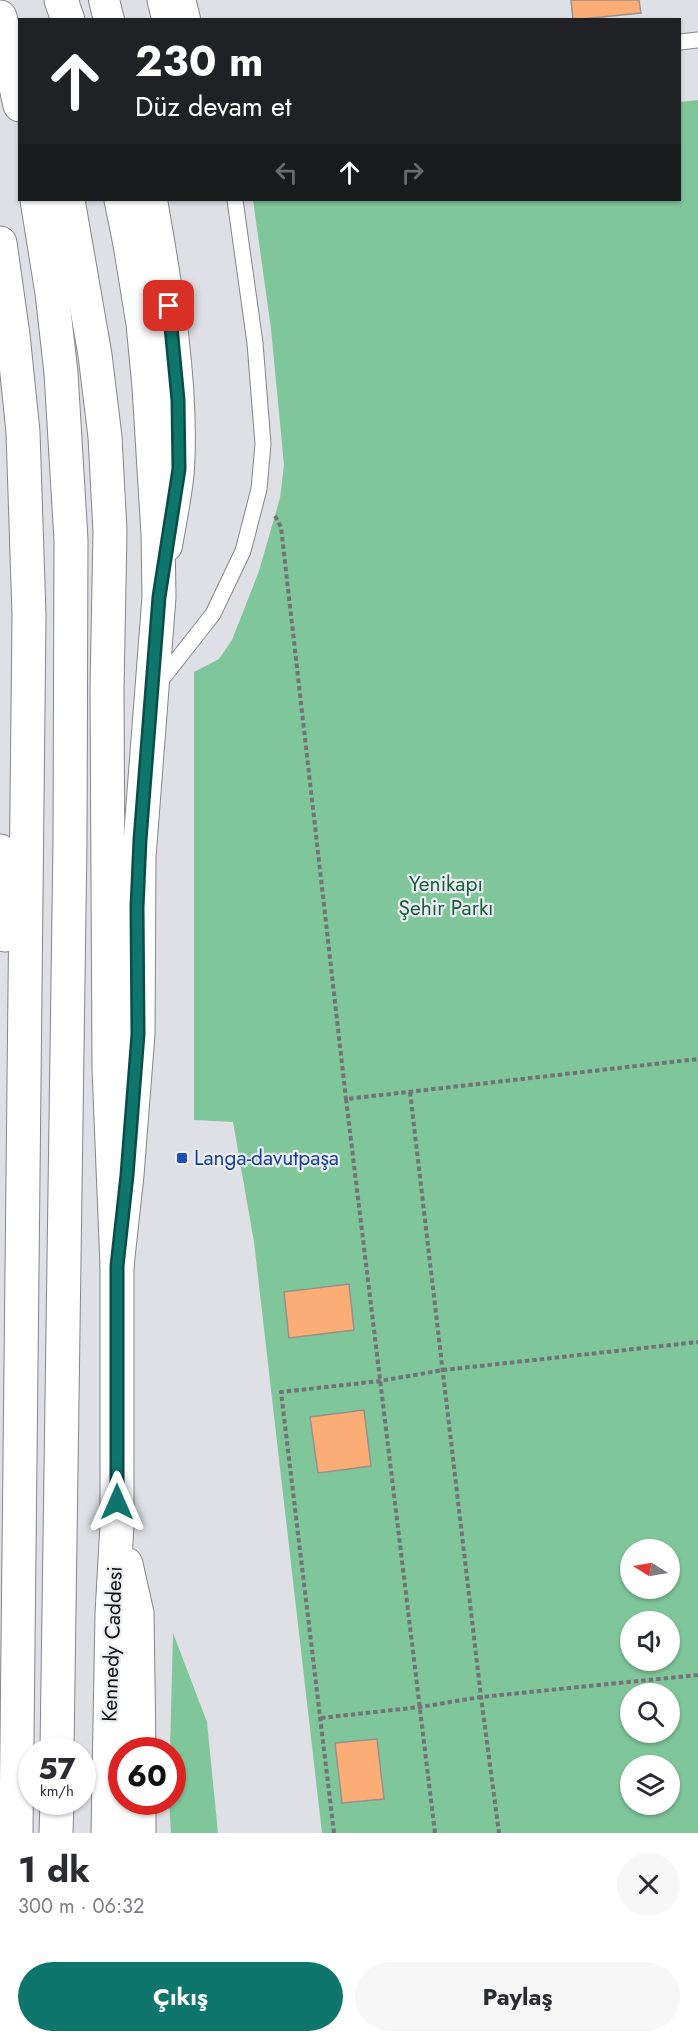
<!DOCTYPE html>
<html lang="tr">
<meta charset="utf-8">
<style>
body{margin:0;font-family:Jost,sans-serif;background:#f7f7f7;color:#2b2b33;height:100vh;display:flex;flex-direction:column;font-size:22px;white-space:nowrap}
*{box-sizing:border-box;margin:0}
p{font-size:20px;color:#7c7c81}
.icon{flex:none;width:33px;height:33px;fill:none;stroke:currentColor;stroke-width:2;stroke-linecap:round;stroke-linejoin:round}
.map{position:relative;height:1833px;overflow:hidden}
.details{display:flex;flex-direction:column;background:#fff;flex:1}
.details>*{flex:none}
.banner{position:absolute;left:18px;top:18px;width:663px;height:183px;border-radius:0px;box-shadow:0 2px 4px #0004;background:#202124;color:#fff;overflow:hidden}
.needle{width:39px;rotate:281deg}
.buttons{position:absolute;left:620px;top:1539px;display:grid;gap:12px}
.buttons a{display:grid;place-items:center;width:60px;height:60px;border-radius:50%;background:#fff;box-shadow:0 2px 4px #0004;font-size:30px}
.speed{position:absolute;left:18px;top:1737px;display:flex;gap:12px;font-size:30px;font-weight:700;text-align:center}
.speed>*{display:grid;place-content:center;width:78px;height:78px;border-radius:50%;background:#fff;box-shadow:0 2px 4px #0004;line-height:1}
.speed small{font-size:15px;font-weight:400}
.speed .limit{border:9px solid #d22;background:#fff;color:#111}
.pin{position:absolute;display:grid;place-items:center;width:51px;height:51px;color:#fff;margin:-26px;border-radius:12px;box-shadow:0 3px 9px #0006}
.me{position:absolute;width:66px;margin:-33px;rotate:0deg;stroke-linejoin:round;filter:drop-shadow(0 0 4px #0008)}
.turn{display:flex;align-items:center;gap:21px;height:126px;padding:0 18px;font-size:27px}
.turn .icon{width:78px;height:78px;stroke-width:2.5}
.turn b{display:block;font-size:42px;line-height:51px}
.lanes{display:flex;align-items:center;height:57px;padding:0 18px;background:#0003;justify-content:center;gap:30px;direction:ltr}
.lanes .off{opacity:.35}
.round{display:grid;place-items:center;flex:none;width:63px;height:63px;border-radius:32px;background:#f7f7f7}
.summary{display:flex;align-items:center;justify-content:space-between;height:102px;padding:0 18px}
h1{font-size:36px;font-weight:700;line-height:45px}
.primary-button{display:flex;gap:12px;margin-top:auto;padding:12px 18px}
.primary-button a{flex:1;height:69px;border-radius:36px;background:#0f766e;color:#fff;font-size:24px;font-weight:700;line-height:69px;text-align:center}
.primary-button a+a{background:#f7f7f7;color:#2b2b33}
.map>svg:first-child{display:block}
.green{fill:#80c69b;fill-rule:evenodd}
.building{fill:#fcac75;stroke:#96918d;stroke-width:1.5}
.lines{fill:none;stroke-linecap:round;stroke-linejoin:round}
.service-casing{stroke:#85858b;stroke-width:17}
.minor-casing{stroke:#85858b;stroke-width:32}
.primary-casing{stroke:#85858b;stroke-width:35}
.trunk-casing{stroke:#85858b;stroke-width:35}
.path{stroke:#727376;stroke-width:4;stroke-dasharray:4.5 3;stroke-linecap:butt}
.service{stroke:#fff;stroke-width:15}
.minor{stroke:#fff;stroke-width:30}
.primary{stroke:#fff;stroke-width:33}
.trunk{stroke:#fff;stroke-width:33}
.route-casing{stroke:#0a4d48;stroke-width:15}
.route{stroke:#0f766e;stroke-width:10}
.transit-dot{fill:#1a4fb4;stroke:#ecedf3;stroke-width:2}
.labels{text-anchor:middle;stroke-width:4.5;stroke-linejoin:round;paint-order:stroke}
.park-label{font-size:21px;fill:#195e3b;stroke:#ecedf3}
.transit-label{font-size:21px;fill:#164399;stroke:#ecedf3;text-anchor:start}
.street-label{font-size:21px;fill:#0e0f10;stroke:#ecedf3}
</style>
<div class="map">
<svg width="698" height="1833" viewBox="0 0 698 1833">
<rect width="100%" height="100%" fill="#dfe0e5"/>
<g class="green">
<path d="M698 100V1833H322L254 1242 233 1122 194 1120V672L219 659 232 640 259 571 280 498 284 465 271 329 253 200H680V102ZM630 1550H669V1588H630ZM630 1622H669V1660H630ZM630 1694H669V1732H630ZM630 1766H669V1804H630Z"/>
<polygon points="173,1633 207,1722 218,1833 171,1833 169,1802 172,1802 172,1750 170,1750"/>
</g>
<g class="building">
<polygon points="571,0 639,0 641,13 573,20"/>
<polygon points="349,1284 354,1330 289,1338 284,1292"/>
<polygon points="364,1410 371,1466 318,1473 310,1417"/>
<polygon points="377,1739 384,1799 342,1803 335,1743"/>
</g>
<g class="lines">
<defs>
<g id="service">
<polyline points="188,0 193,20"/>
<polyline points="680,42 698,40"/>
<polyline points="158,684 213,614 243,551 259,489 263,444 255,343 235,200"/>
</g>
<g id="minor">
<polyline points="104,0 109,20"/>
<path d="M152 200C167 285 184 383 179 469 177 495 171 521 167 546"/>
</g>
<g id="primary">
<polyline points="61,0 68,20"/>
<polyline points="164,0 169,20"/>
<polyline points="126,1564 137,1613 139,1750"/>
<polyline points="108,1833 112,1614 117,1524 117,1266 127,1175 138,1034 139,857 159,597 158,534 149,387 143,324 130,244 121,200"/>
<polyline points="139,1833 139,1802"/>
</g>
<g id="trunk">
<polyline points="0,17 20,105"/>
<polyline points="37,200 52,293 61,373 71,540 70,841 57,1750"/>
<polyline points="68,200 95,355 105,437 110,531 107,688 109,1069 117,1266"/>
<polyline points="0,243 13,335 23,432 29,615 16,1833"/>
<polyline points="0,851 5,935"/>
<polyline points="56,1833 57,1802"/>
</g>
</defs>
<use href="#service" class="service-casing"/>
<use href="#minor" class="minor-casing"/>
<use href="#primary" class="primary-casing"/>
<use href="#trunk" class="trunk-casing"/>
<g class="path">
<polyline points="275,516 281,527 346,1099"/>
<polyline points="410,1092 481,1697 499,1833"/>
<polyline points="321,1718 420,1707 481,1697 698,1675"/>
<polyline points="334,1833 281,1392 380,1381 443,1370 698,1342"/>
<polyline points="435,1833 346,1099 698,1059"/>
</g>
<use href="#service" class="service"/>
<use href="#minor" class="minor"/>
<use href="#primary" class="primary"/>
<use href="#trunk" class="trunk"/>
</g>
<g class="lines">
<defs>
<polyline id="route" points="117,1502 117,1266 127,1175 138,1034 137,907 140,840 159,597 179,469 178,400 169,306"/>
</defs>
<use href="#route" class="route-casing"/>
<use href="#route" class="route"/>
</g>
<rect class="transit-dot" x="176" y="1152" width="12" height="12" rx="3"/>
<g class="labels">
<g class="park-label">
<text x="446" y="891">Yenikapı<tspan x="446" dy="24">Şehir Parkı</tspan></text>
</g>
<g class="transit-label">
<text x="194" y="1165">Langa-davutpaşa</text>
</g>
<g class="street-label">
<text transform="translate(112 1644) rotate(-88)" y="7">Kennedy Caddesi</text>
</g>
</g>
</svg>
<div class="buttons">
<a><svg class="needle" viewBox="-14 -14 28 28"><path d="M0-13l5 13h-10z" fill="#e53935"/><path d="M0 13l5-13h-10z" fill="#7c7c81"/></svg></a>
<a><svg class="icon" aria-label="sound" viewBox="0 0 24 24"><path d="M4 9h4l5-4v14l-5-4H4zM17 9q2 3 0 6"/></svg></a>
<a><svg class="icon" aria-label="search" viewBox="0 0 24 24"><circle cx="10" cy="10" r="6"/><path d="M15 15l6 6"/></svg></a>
<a><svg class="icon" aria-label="layers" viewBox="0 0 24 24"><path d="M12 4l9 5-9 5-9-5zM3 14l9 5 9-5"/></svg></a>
</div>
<div class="speed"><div>57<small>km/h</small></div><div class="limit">60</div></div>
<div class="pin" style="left:169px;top:306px;background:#d93025"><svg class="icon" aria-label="arrive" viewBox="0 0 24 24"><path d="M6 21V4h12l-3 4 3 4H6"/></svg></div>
<svg class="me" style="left:117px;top:1502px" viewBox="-20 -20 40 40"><path d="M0-17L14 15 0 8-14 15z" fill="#0f766e" stroke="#fff" stroke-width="4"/></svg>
<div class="banner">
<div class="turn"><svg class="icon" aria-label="ahead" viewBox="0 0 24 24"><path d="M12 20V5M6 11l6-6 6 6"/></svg><div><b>230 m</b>Düz devam et</div></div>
<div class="lanes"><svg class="icon off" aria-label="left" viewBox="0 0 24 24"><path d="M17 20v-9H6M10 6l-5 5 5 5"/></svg><svg class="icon" aria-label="ahead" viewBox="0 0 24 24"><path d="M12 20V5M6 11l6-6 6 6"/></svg><svg class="icon off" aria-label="right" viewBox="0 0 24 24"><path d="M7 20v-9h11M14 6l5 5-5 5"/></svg></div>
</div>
</div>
<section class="details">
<div class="summary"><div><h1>1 dk</h1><p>300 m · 06:32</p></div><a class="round"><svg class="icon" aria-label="close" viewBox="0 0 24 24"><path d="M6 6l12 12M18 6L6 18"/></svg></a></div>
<div class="primary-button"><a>Çıkış</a><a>Paylaş</a></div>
</section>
